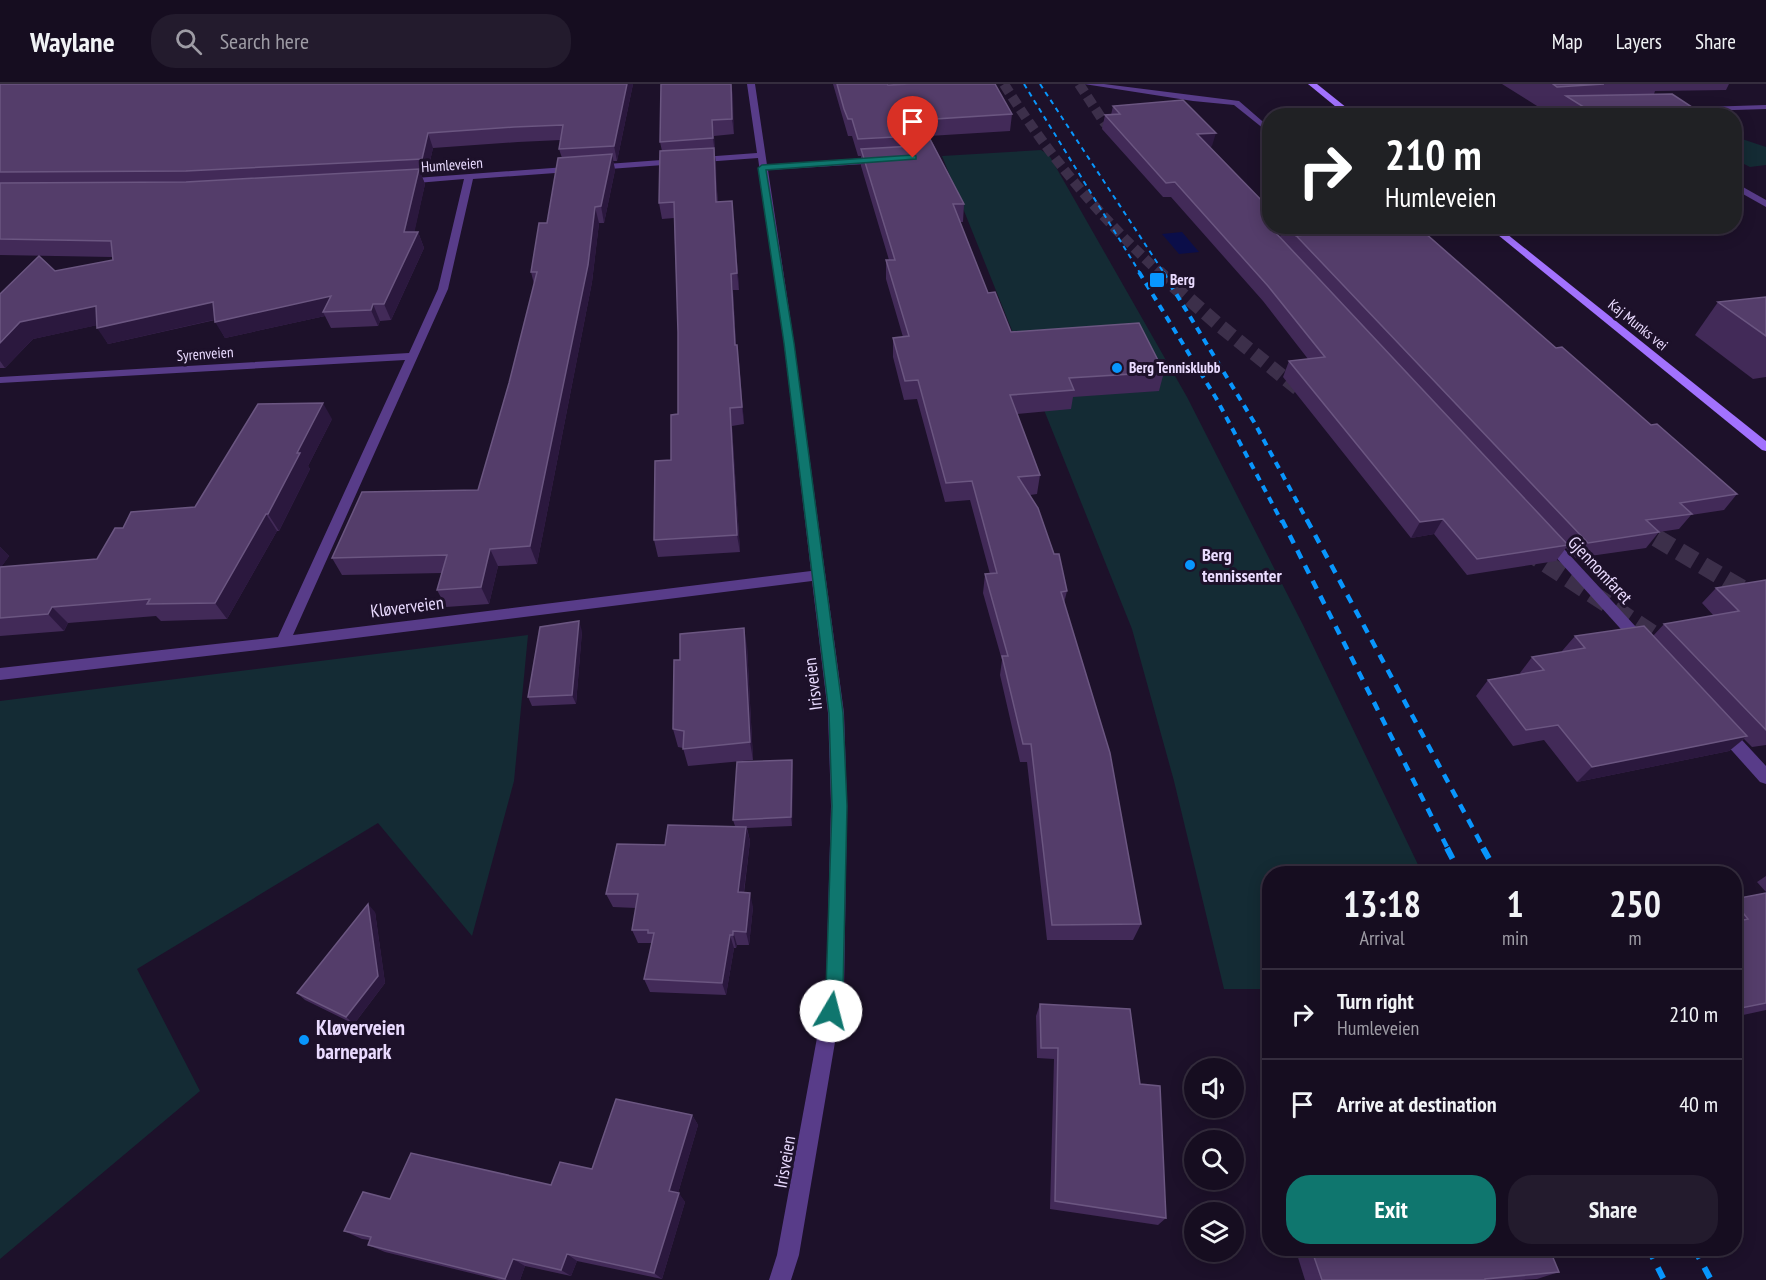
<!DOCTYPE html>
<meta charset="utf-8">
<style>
body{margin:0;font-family:"PT Sans Narrow",sans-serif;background:#231b2d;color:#f1f3f6;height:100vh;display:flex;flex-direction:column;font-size:22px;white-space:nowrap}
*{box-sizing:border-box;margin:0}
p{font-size:20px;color:#9e9ca5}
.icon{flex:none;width:33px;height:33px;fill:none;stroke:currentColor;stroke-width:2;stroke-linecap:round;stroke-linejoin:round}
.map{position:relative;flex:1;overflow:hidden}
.side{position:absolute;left:1262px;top:782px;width:480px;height:390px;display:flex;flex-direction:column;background:#160d20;border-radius:24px;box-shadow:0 3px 15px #0003,0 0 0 2px #352d3e}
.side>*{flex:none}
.banner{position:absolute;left:1262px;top:24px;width:480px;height:126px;border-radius:24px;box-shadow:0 3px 15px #0003,0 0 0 2px #352d3e;background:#202124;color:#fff;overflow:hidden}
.fabs{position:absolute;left:1184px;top:974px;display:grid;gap:12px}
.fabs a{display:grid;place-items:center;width:60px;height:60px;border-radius:50%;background:#160d20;box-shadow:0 3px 15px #0003,0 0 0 2px #352d3e;font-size:30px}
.pin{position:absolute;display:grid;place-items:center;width:51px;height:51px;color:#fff;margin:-62px -26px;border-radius:50% 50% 50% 0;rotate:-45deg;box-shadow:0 0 6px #0007}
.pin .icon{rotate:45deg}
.me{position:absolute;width:66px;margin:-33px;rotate:8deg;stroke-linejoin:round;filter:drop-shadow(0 0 4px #0008)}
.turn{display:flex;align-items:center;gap:21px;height:126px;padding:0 24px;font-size:27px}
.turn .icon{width:78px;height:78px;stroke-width:2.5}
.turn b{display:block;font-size:42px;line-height:51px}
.eta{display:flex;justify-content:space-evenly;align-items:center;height:102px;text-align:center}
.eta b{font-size:36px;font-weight:800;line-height:42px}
.action{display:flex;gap:12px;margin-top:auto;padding:12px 24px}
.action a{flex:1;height:69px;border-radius:24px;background:#0f766e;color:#fff;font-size:24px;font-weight:800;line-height:69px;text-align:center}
.action a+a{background:#231b2d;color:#f1f3f6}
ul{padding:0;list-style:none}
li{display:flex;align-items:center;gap:18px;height:90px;padding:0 24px;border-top:2px solid #352d3e}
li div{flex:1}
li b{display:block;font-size:22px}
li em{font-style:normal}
header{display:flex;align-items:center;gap:36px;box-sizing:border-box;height:84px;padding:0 30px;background:#160d20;border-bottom:2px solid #352d3e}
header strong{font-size:28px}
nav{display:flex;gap:33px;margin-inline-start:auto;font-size:21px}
.search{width:420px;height:54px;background:#231b2d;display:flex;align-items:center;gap:15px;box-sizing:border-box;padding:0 21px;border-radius:24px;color:#9e9ca5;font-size:22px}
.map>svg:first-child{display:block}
.green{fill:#142b34}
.water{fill:#0b0e49}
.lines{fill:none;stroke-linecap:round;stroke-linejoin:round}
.highway-tunnel-far2{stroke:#3c2f4a;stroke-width:10;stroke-dasharray:10 5;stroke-linecap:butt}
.highway-tunnel-far1{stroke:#3c2f4a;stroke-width:14;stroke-dasharray:14 7;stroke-linecap:butt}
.highway-tunnel{stroke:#3c2f4a;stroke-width:18;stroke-dasharray:18 9;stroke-linecap:butt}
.street{fill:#583c89;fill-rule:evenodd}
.secondary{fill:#a272fe;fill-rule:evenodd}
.rail-far3{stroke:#0896fd;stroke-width:2;stroke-dasharray:5 4.5;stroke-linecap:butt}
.rail-far2{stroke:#0896fd;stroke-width:4;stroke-dasharray:7 6;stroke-linecap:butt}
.rail-far1{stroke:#0896fd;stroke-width:4.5;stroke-dasharray:9 8;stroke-linecap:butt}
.rail{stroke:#0896fd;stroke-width:6;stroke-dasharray:12 10;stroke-linecap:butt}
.wall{fill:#422a58}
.shaded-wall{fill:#2b183e}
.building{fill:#543d6a;stroke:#6b5681;stroke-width:1.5}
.route{fill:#0f766e;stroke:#0a4d48;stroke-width:1.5}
.poi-dot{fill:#0896fd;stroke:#1d112a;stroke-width:2}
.labels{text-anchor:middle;stroke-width:6;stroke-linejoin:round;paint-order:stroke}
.far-street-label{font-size:15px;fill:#eadbff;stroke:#1d112a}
.far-poi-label{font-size:15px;font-weight:bold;fill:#eadbff;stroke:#1d112a;text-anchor:start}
.poi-label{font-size:18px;font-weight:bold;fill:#eadbff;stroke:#1d112a;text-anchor:start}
.street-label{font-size:18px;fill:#eadbff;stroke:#1d112a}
.near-poi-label{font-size:21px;font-weight:bold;fill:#eadbff;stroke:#1d112a;text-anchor:start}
</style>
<header>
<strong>Waylane</strong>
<div class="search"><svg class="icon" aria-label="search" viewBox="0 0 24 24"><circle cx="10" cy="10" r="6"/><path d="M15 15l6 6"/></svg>Search here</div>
<nav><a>Map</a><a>Layers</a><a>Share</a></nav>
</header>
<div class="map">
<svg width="1766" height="1196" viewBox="0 0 1766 1196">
<rect width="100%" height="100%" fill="#1d112a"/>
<g class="green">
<polygon points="1742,55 1766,63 1766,81 1750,83 1734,75 1734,56"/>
<polygon points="1041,66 1049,71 1187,313 1303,541 1422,789 1269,789 1269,905 1224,905 1174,697 1132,545 942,72"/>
<polygon points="528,551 514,697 472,852 378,739 137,885 200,1007 0,1175 0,617"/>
</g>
<polygon class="water" points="1182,148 1199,168 1179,170 1162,150"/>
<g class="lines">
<g class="highway-tunnel-far2">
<path d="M1004 0C1048 71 1099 132 1160 189"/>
<polyline points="1079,0 1104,38 1119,54"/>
</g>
<polyline class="highway-tunnel-far1" points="1158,188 1219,241 1303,309"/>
<g class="highway-tunnel">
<polyline points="1633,440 1766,519"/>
<polyline points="1524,465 1674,564"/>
</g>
<g class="street">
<path d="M747 0H755L767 81 881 73 885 76 881 79 768 86 794 259 844 629 847 722 844 905 799 1171 791 1196H769L777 1171 826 905 831 722 828 629 812 497 283 563 0 596V584L278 553 405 276 0 299V293L409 269 438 205 464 95 405 100 401 97 402 95 757 69ZM758 74 784 259 811 487 293 551 448 205 473 95Z"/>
<polygon points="1084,0 1104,0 1239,17 1269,43 1269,49 1234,21 1193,17"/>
<polygon points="1766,21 1766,25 1672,28 1668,26 1672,24"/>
<polygon points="1579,27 1579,31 1576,31 1500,32"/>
<polygon points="1734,98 1766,116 1766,123 1734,105"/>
<polygon points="1548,451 1553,453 1648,556 1650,560 1648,564 1638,564 1543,459 1541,456 1543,453"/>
<polygon points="1723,640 1729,642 1766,682 1766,700 1760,698 1717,650 1715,646 1717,642"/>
</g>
<g class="secondary">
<polygon points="1308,0 1317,0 1357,32 1347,32"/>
<polygon points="1487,142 1497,142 1766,357 1766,367 1762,366"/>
</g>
<g class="rail-far3">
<polyline points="1024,0 1140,189"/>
<polyline points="1040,0 1164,189"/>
</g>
<g class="rail-far2">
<polyline points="1139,188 1216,314 1282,438"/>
<polyline points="1163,188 1254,338 1308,438"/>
</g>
<g class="rail-far1">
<polyline points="1282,436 1448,765"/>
<polyline points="1307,436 1484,765"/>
</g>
<g class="rail">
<polyline points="1447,764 1460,789"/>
<polyline points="1483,764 1497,789"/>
<polyline points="1648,1164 1664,1196"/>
<polyline points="1694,1164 1711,1196"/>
</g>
</g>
<g class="wall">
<polygon points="0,0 633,0 617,77 613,77 615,86 604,139 599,139 592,198 537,480 498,482 489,520 446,523 437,506 442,489 342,491 332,474 478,406 509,299 534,200 531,188 547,139 562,74 559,65 561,56 518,58 433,64 427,90 421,90 425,100 414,148 418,148 424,164 391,236 380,237 378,242 331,244 325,232 225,254 215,236 108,260 97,241 33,255 5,284 0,284 0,210 55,187 113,176 112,173 0,171"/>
<polygon points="731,0 734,50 714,52 715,70 714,70 718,118 734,133 739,206 733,206 736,261 739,278 744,340 732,342 740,468 658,473 654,456 671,376 678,330 678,248 674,134 662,135 659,119 662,67 660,58"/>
<polygon points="833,0 887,0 888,1 1012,30 1010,47 929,52 964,120 963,138 960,138 988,209 1011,248 1164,288 1159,307 1073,313 1071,325 1017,330 1040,391 1037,410 1030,411 1067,507 1064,519 1141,840 1133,856 1047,856 1027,678 1020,678 1000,591 1002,576 983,509 985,490 990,490 970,416 945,418 917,315 904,316 893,273 893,254 903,253 886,195 886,176 889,176 861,82 861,72 858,72 852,52 848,52"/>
<polygon points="1502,0 1729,0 1726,6 1655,7 1654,10 1692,23 1687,32 1557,32 1559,26 1545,27"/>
<polygon points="1113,22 1212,62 1209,63 1267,135 1275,148 1280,153 1284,142 1287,142 1296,152 1556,264 1737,410 1724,426 1691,431 1679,445 1659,448 1646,464 1576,474 1566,464 1556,477 1467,491 1434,450 1411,454 1283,293 1289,277 1308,275 1263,217 1171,113 1163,113 1102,45 1105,31 1111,31"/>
<polygon points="1766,213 1766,293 1753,295 1695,251 1718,218"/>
<polygon points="332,335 308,382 310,385 279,447 277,447 227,535 161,537 156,532 68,539 64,547 0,552 0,463 9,472 1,483 97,475 123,444 195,423"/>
<polygon points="1766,496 1766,661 1752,663 1744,655 1729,667 1577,698 1544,656 1513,662 1476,612 1488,596 1521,590 1520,589 1532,573 1562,568 1562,567 1575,552 1653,552 1664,540 1714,532 1702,519 1716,504"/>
<polygon points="582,547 576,620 532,622 528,613"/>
<polygon points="747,562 753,676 688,682 683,664 678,663 673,645 680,576"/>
<polygon points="792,676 793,684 792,742 747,744 750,757 744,809 753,823 749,861 737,861 736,864 734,864 726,911 650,908 644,895 652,859 638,859 632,846 636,824 613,823 606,810 665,761 735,742 733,736"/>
<polygon points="1766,792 1766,808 1757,798"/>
<polygon points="1766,809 1766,926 1734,933 1734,815"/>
<polygon points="375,828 385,899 354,940 305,916 297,909"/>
<polygon points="1040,920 1140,1000 1166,1134 1158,1141 1050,1125 1054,975 1037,974 1036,932"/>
<polygon points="692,1031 698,1041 678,1109 685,1118 662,1195 577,1177 571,1192 525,1182 520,1196 499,1196 385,1168 368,1161 370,1156 362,1155 344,1147 390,1115 551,1101 592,1085"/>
<polygon points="1295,1164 1549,1164 1559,1188 1537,1195 1521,1196 1305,1196"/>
</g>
<g class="shaded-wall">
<polygon points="627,0 633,0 617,77 614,62"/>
<polygon points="731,0 733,10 734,50 732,35"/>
<polygon points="712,36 714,52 715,70 713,54"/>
<polygon points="428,49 433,64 427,90 422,75"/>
<polygon points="1216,49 1212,62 1194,64 1197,50"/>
<polygon points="714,64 716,79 718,134 716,118"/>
<polygon points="612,70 615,86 604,139 601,122"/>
<polygon points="419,85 425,100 411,164 418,148 424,164 391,236 384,220 404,148"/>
<polygon points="732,117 734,133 739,206 737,189"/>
<polygon points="595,123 599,139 592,198 537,480 530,462"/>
<polygon points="731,190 733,206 737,278 735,261"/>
<polygon points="331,212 323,228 325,232 225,254 215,238"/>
<polygon points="213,218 222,234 108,260 97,244"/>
<polygon points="373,220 380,237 378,242 371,226"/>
<polygon points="96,222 107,239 33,255 5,284 0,277 0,259 20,238"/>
<polygon points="737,261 739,278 744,340 742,323"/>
<polygon points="323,319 332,335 308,382 310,385 279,447 268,430 297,369"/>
<polygon points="730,324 732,342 740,468 737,451"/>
<polygon points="266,430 277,447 227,535 215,519"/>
<polygon points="1443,435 1434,450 1411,454 1420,438"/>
<polygon points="0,463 9,472 0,485"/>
<polygon points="490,465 498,482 489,520 481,503"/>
<polygon points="52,523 68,539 64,547 48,530"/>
<polygon points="579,537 582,547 576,620 572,611"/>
<polygon points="744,544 747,562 753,676 750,658"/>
<polygon points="1747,652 1729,667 1577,698 1592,683"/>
<polygon points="792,676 793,684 792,742 791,733"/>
<polygon points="746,743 750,757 742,822 738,808"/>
<polygon points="750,809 753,823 749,861 746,848"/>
<polygon points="368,820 375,828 385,899 354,940 346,933"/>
<polygon points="733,847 737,861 736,864 733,851"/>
<polygon points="730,851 734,864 726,911 722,899"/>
<polygon points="692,1031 698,1041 676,1116 669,1107"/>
<polygon points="679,1109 685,1118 662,1195 654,1189"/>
<polygon points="567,1170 577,1177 571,1192 561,1186"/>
<polygon points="513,1175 525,1182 520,1196 508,1196 505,1195"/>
</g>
<g class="building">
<polygon points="0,0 627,0 614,62 559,65 563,41 514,43 428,49 422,75 186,87 0,88"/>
<polygon points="661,0 731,0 732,35 712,36 713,54 660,58"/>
<polygon points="837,0 887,0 888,1 910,0 995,0 1012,30 920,36 964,120 953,120 988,209 995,208 1011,248 1139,239 1164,288 1069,294 1074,306 1010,311 1040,391 1018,393 1038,424 1054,470 1059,470 1067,507 1061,508 1110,669 1141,840 1052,841 1031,660 1023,660 1002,572 1008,572 985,490 997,489 972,397 946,399 918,296 905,297 893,254 909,252 886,176 895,176 861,65 914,62 920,57 913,52 858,55 852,35 848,35 844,25"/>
<polygon points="1553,0 1604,0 1557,3"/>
<polygon points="1672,10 1692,23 1590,27 1566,12"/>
<polygon points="1183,16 1216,49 1197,50 1269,124 1269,127 1265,131 1269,138 1269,142 1272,142 1275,148 1568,461 1477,475 1443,435 1420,438 1289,277 1325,273 1268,202 1175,98 1166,99 1105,31 1120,30 1113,22"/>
<polygon points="714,64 716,118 732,117 737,189 731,190 735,261 737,261 742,323 730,324 737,451 654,456 655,377 671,376 671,331 678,330 678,248 674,118 659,119 660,67"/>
<polygon points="612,70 601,122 595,123 588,181 530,462 490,465 481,503 437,506 447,471 332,474 362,408 478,406 509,299 537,188 531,188 539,139 547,139 558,74"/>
<polygon points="419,85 404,148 418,148 384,220 373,220 371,226 323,228 331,212 215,238 213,218 97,244 96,222 20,238 0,259 0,210 39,172 55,187 113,176 111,157 0,155 0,99 186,98"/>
<polygon points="1287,142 1296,152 1386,142 1417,142 1556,264 1562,263 1651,341 1657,340 1737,410 1680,419 1692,430 1646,436 1659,448 1588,459"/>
<polygon points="1766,213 1766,252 1718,218"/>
<polygon points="323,319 297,369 300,369 268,430 266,430 215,519 147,520 150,515 52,523 48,530 0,534 0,483 97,475 115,444 123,444 131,428 195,423 258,320"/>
<polygon points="1766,496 1766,646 1664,540 1739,527 1716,504"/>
<polygon points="579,537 572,611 528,613 540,543"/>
<polygon points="1644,542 1747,652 1592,683 1558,641 1526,646 1488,596 1544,586 1532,573 1585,564 1575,552"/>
<polygon points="744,544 750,658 683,665 684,647 673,645 674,576 680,576 680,550"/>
<polygon points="792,676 791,733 733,736 737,678"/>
<polygon points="668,741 746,743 738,808 750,809 746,848 733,847 733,851 730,851 722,899 644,895 654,849 648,849 648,846 632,846 638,810 606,810 617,760 665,761"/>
<polygon points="1766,809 1766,919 1741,924 1734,916 1734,838 1748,835 1734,818 1734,815"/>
<polygon points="368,820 378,892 346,933 297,909"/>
<polygon points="1040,920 1130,925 1140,1000 1160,1002 1166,1134 1055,1117 1058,964 1041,964"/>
<polygon points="616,1015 692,1031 669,1107 679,1109 654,1189 567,1170 561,1186 513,1175 505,1195 368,1161 371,1153 344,1147 363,1108 390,1115 411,1069 551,1101 560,1078 592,1085"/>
<polygon points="1311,1164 1549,1164 1559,1188 1485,1195 1485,1196 1322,1196"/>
</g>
<polygon class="route" points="913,71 916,72 916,75 766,86 794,259 843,629 847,722 843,905 837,933 831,936 825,933 822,927 826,905 832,722 829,629 784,259 758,84 762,81"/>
<g class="poi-dot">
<rect x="1149" y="188" width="16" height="16" rx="3"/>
<circle cx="1117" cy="284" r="6"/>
<circle cx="1190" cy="481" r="6"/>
<circle cx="304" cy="956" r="6"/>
</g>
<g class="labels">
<g class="far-street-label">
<text transform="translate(452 81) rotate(-4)" y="5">Humleveien</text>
<text transform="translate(1638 241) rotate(39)" y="5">Kaj Munks vei</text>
<text transform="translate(205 270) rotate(-4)" y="5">Syrenveien</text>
</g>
<g class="far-poi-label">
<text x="1170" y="201">Berg</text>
<text x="1129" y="289">Berg Tennisklubb</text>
</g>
<g class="poi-label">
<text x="1202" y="477">Berg<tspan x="1202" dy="21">tennissenter</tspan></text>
</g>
<g class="street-label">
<text transform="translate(1600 486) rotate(47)" y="6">Gjennomfaret</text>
<text transform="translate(407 523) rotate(-7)" y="6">Kløverveien</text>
<text transform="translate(813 600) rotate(-97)" y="6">Irisveien</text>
<text transform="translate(785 1078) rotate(-80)" y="6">Irisveien</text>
</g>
<g class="near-poi-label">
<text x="316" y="951">Kløverveien<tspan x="316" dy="24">barnepark</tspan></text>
</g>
</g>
</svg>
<div class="fabs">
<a><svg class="icon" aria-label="sound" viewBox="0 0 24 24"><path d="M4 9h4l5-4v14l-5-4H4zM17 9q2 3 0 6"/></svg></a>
<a><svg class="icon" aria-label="search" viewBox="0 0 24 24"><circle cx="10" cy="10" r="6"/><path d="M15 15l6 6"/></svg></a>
<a><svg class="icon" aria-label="layers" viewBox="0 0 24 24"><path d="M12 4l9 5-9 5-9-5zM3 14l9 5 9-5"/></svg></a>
</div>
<div class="pin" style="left:913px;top:74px;background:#d93025"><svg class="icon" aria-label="arrive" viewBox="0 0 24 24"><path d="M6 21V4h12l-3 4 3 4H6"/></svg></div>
<svg class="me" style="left:831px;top:927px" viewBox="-20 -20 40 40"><circle r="19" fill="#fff"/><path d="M0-13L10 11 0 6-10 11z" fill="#0f766e"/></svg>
<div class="banner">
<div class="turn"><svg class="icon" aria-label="right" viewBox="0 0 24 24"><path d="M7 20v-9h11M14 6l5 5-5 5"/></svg><div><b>210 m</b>Humleveien</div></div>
</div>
<section class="side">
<div class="eta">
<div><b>13:18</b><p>Arrival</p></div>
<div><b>1</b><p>min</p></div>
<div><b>250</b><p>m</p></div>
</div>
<ul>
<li><svg class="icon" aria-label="right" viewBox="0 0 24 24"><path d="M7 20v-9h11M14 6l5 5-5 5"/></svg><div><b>Turn right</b><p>Humleveien</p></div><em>210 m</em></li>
<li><svg class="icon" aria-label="arrive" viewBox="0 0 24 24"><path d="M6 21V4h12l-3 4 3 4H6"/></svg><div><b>Arrive at destination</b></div><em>40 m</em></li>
</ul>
<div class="action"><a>Exit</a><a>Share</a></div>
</section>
</div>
